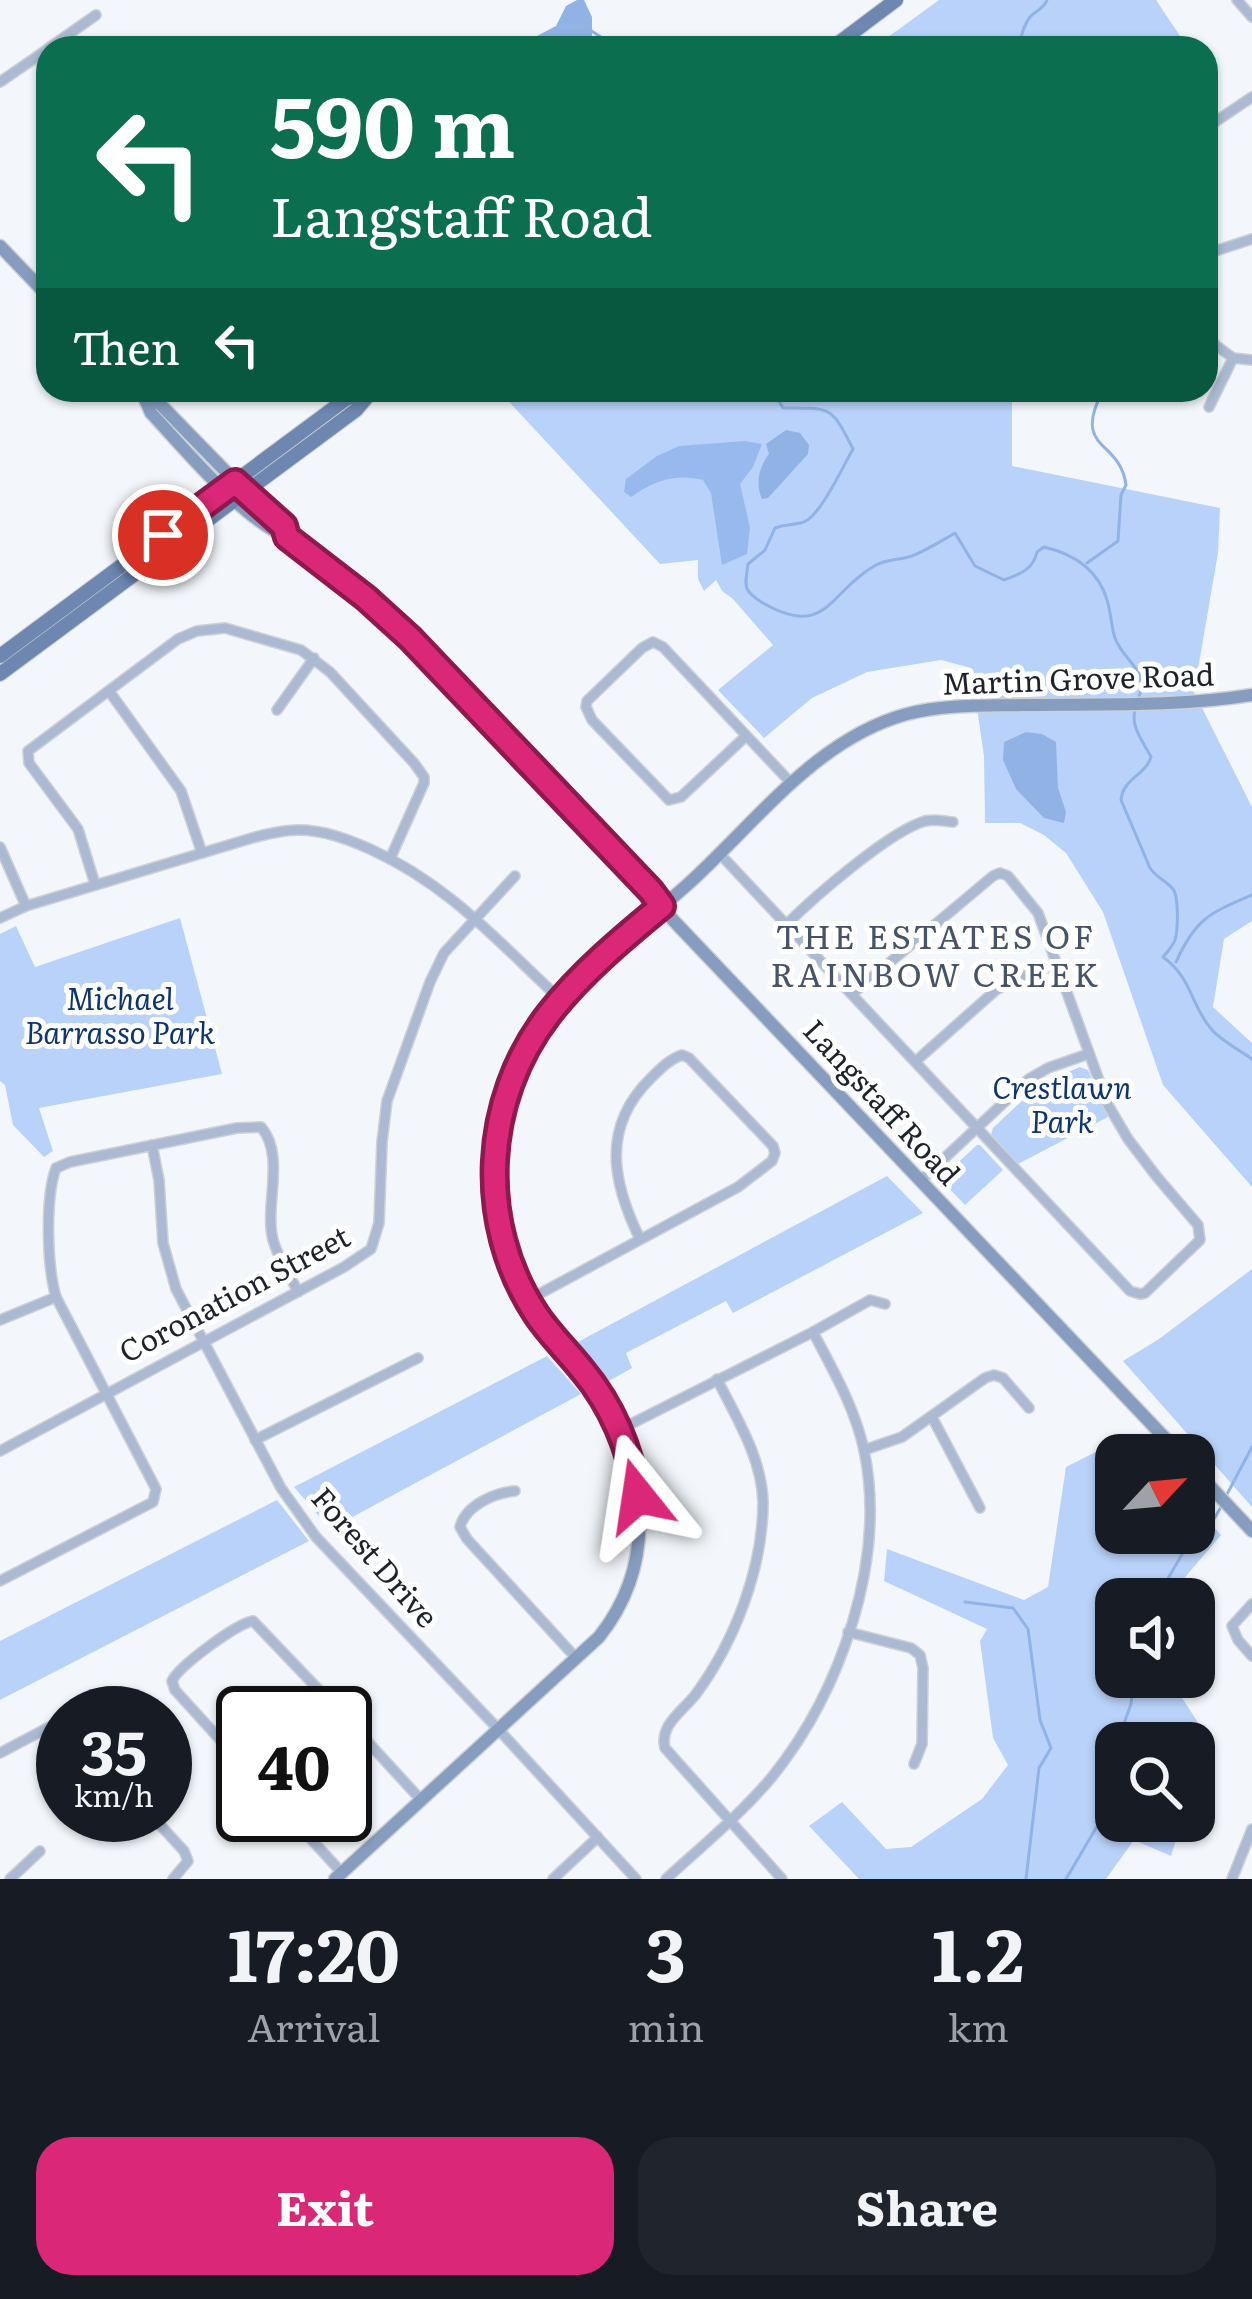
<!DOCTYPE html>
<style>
body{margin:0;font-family:Literata,serif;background:#20242c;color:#f1f3f6;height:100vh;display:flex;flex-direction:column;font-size:45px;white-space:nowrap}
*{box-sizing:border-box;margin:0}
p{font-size:39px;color:#9ea1a6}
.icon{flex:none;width:66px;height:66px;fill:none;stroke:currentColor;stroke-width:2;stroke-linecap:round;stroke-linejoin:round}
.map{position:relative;height:1879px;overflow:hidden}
.sheet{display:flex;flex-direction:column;background:#171b24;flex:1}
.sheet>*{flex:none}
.guide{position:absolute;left:36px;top:36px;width:1182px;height:366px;border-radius:36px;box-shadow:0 3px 9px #0004;background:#0b6e4f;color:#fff;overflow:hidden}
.needle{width:78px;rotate:64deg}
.buttons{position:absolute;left:1095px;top:1434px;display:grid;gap:24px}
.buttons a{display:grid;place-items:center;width:120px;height:120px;border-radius:24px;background:#171b24;box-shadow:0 3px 9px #0004;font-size:60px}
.speed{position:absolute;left:36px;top:1686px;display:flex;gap:24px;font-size:60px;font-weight:700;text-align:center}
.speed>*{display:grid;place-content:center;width:156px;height:156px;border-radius:50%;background:#171b24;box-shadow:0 3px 9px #0004;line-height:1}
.speed small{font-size:30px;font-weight:400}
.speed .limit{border:6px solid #111;border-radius:18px;background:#fff;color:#111}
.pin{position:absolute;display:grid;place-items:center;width:102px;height:102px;color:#fff;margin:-51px;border:6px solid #fff;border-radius:50%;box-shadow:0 3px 12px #0007}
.me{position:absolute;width:132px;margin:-66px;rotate:345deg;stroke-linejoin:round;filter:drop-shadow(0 0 9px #0008)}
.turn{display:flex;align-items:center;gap:42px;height:252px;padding:0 36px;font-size:54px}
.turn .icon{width:156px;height:156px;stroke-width:2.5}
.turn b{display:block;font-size:84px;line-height:102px}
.then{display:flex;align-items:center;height:114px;padding:0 36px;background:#0003;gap:24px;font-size:45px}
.eta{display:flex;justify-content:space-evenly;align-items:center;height:204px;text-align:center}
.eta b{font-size:72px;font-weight:700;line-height:84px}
.cta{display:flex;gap:24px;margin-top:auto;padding:24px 36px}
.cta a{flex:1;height:138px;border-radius:36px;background:#db2777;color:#fff;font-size:48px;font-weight:700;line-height:138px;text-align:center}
.cta a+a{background:#20242c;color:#f1f3f6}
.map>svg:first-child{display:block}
.green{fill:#b9d2f9}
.forest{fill:#98b9ed}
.water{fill:#91b2e5}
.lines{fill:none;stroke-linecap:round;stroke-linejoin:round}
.stream{stroke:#91b2e5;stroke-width:3}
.street-casing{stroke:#ccd1d6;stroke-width:12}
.secondary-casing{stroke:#ccd1d6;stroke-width:15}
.primary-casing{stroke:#ccd1d6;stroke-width:16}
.street{stroke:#abbad2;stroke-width:9}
.secondary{stroke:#879dbf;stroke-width:12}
.primary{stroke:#6d87b0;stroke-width:14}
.route-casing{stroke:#8e194d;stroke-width:30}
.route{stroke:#db2777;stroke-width:21}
.labels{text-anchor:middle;stroke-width:10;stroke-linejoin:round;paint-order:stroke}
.street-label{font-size:30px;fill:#1d232b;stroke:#fff}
.park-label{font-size:30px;font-style:italic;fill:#0e3571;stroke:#fff}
.neighbourhood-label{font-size:33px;letter-spacing:3px;fill:#475468;stroke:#fff}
</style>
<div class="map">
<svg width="1252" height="1879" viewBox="0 0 1252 1879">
<rect width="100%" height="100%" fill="#f3f7fb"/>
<g class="green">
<polygon points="939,0 1156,0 1188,48 873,48"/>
<polygon points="498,390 1012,390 1012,466 1220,508 1218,553 1194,692 1252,807 1252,921 1224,939 1213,1007 1252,1043 1252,1187 1163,1085 1103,912 1066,853 1044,835 1020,823 985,823 984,756 971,668 941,660 867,672 812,698 764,738 718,690 773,645 733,599 722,591 716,580 704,591 698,579 698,560 660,564"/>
<polygon points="180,918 222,1074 39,1108 53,1151 44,1157 13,1125 5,1085 0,1081 0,934 16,926 35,967"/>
<polygon points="1080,1067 1088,1070 1108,1117 1018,1164 991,1134 993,1128 1040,1084"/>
<polygon points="977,1145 980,1145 1003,1170 965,1205 940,1179"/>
<polygon points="887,1176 923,1213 733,1313 726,1301 626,1353 632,1368 609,1381 576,1343"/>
<polygon points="1252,1269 1252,1507 1123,1361 1159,1339"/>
<polygon points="547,1356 581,1394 330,1529 294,1487"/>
<polygon points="1131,1434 1149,1455 1116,1455 1116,1533 1194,1533 1194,1505 1221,1535 1175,1589 1172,1599 1116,1599 1116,1677 1173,1677 1175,1687 1210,1741 1194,1787 1194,1743 1116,1743 1116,1821 1182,1821 1171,1856 1134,1840 1106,1879 859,1879 809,1826 842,1802 886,1849 911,1847 982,1799 1008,1765 993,1738 980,1641 987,1629 884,1581 887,1549 1024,1600 1048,1587 1066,1467"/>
<polygon points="277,1500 309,1541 0,1700 0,1641"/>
</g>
<path class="forest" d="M745 441 762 444 753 467 740 484 750 528 747 554 722 565 711 493 703 480C676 473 653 481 631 497L624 492 626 479 657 456 679 446Z"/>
<g class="water">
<polygon points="577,0 584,0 592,17 592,48 544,48 535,37 556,26 566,6"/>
<path d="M786 430 800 433 809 445 808 454 768 498 762 499C755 484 759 467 769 454L766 444Z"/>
<polygon points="1026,732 1042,734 1056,742 1058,788 1066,812 1064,823 1044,818 1016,789 1003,760 1004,742"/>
</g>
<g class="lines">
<g class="stream">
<polyline points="590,30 618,48"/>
<path d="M1019 48C1020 38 1024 25 1030 17 1037 9 1043 10 1047 0"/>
<path d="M772 390 783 408C831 408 831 405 853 449 843 466 821 515 804 522 795 525 785 524 775 528L765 550 748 564C745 587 742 590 763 603 827 640 829 591 876 565 887 559 900 560 912 556 927 550 941 541 955 533L975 566 1004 580C1020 574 1033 570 1037 552L1044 547C1074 554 1098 569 1107 600 1111 612 1111 626 1115 638 1123 661 1149 669 1139 697"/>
<path d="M1087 563 1118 541 1121 495 1126 485C1120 438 1071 452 1103 390"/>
<path d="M1136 706C1129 725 1142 740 1151 757 1146 775 1123 778 1121 800L1150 868C1157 878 1165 880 1173 889 1179 897 1178 930 1175 940 1173 945 1166 954 1163 957 1193 979 1190 1005 1212 1030 1222 1041 1239 1050 1252 1059"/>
<path d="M1176 962C1196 918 1210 913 1252 895"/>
<polyline points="1225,1498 1252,1447"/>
<polyline points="1156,1599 1191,1539 1208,1529 1221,1507"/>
<polyline points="965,1602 1013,1608 1028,1629 1040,1720 1051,1748 1039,1768 1026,1879"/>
<polyline points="1117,1743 1131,1704 1134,1677"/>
<polyline points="1066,1879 1099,1823 1100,1796 1116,1745"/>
</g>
<defs>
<g id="street">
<polyline points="1237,0 1252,17"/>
<polyline points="49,48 96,15"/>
<polyline points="0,82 48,49"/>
<polyline points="1206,128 1252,97"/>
<polyline points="1206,254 1252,239"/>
<polyline points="1206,338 1233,358 1252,360"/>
<polyline points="1209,407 1233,358"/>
<polyline points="109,691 181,791 202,853"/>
<polyline points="277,710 314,658"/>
<polyline points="746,736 681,797 669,800 592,720 586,707 587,701 642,648 653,642 663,647 792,784"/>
<polyline points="0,847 26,906"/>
<polyline points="720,854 1130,1291 1140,1294 1145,1293 1200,1240 1198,1225 1157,1177 1128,1139 1108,1105 1038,913 1008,876 1000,873 993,876 852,994"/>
<polyline points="95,884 78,829 29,763 28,751 178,639 197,631 225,628 301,650 330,672 414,763 424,777 424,783 390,859"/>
<path d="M0 918 26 906 252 838C267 834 283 830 298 830 324 830 347 839 370 849 451 886 498 942 561 1000"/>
<path d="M787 924C814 897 890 831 925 821 935 819 944 821 953 822"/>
<polyline points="916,1061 996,990 1016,979 1057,964"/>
<polyline points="152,1145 159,1180 163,1243 176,1289 281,1488 316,1537 499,1730 636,1879"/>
<polyline points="921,1180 1029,1079 1048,1068 1088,1054"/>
<path d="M528 1300 738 1187 772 1161 775 1153 773 1146 689 1058 682 1055C670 1059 661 1068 651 1078 601 1127 612 1182 640 1239"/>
<polyline points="0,1320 56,1297"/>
<path d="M717 1379C736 1417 762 1458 763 1502 763 1568 735 1641 696 1694 683 1711 659 1725 665 1748L782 1879"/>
<polyline points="932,1417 980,1508"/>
<polyline points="619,1430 813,1332 870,1300 885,1304"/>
<polyline points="255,1440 418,1358"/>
<polyline points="864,1450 902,1437 985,1378 994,1375 1003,1378 1029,1408"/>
<polyline points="0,1451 344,1267 371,1249 379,1223 382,1142 387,1101 430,982 444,953 515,876"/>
<path d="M515 1491C494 1493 466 1505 460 1527L467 1539 577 1659"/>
<path d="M0 1581 153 1502 156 1489 56 1297C47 1266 45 1198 56 1168L70 1162 237 1128 261 1127C286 1156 264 1205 273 1240 278 1258 290 1275 298 1292"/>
<polyline points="1252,1604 1232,1626 1238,1640 1252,1656"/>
<polyline points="848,1632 911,1648 920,1655 923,1668 922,1744 914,1764"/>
<polyline points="345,1717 421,1800"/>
<polyline points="0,1753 53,1725 63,1723"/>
<path d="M243 1765 175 1690 172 1681C179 1666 236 1624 253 1621L341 1713"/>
<polyline points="151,1815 184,1851 188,1861 173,1879"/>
<polyline points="289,1815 342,1873"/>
<polyline points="10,1879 40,1851"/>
<polyline points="553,1879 598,1837"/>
<path d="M666 1879C702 1846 741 1814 772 1777 841 1691 887 1560 864 1450 855 1408 833 1370 813 1332"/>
<polyline points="1232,1879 1252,1829"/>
</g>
<g id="secondary">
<polyline points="0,246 48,296"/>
<path d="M138 390 144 397 151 413C185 449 242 519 287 537L366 598 410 637 651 891 673 920 1181 1455"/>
<polyline points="144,397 160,404 235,481 284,526 287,537"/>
<polyline points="1194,1469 1252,1531"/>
<path d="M335 1879 599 1637C658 1563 648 1468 598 1392 575 1356 543 1328 522 1290 480 1213 487 1112 532 1038 570 976 634 932 687 885 755 824 815 739 907 714 946 704 986 706 1025 705 1100 704 1178 707 1252 695"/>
</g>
<g id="primary">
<polyline points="832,48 896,0"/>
<polyline points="0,656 346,399 366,390"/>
<polyline points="0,674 356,410 373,390"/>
</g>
</defs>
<use href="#street" class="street-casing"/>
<use href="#secondary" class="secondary-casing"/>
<use href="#primary" class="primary-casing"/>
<use href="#street" class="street"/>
<use href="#secondary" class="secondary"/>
<use href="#primary" class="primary"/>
</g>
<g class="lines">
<defs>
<path id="route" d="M163 535 235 482 284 526 287 537 366 598 410 638 651 891 662 906C623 938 580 974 549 1014 482 1100 476 1223 536 1314 550 1335 568 1352 583 1371 613 1407 630 1450 638 1496"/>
</defs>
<use href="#route" class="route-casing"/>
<use href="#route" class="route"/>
</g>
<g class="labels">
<g class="street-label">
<text transform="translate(1078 680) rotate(-2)" y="10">Martin Grove Road</text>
<text transform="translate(881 1103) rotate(47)" y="10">Langstaff Road</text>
<text transform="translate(235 1295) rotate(-28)" y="10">Coronation Street</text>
<text transform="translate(374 1558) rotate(49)" y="10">Forest Drive</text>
</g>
<g class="park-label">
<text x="120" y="1010">Michael<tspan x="120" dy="34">Barrasso Park</tspan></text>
<text x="1062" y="1099">Crestlawn<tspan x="1062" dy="34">Park</tspan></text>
</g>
<g class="neighbourhood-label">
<text x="936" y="949">THE ESTATES OF<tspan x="936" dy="38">RAINBOW CREEK</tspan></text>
</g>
</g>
</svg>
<div class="buttons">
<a><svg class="needle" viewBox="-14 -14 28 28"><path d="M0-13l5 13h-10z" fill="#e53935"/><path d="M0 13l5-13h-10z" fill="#9ea1a6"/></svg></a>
<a><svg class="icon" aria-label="sound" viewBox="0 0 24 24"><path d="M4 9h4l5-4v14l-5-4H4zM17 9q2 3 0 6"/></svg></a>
<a><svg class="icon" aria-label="search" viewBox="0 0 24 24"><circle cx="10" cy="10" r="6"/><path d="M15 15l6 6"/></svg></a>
</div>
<div class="speed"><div>35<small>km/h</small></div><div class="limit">40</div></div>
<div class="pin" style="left:163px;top:535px;background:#d93025"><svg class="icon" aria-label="arrive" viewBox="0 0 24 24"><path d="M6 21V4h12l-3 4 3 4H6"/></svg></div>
<svg class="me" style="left:638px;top:1496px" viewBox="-20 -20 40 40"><path d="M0-17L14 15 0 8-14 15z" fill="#db2777" stroke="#fff" stroke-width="4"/></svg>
<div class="guide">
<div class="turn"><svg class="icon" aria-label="left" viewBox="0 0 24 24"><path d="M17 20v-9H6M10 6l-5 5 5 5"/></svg><div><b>590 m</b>Langstaff Road</div></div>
<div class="then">Then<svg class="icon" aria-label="left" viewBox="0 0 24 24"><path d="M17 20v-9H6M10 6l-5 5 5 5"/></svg></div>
</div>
</div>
<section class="sheet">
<div class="eta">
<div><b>17:20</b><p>Arrival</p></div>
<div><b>3</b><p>min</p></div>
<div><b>1.2</b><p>km</p></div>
</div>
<div class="cta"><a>Exit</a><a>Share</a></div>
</section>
